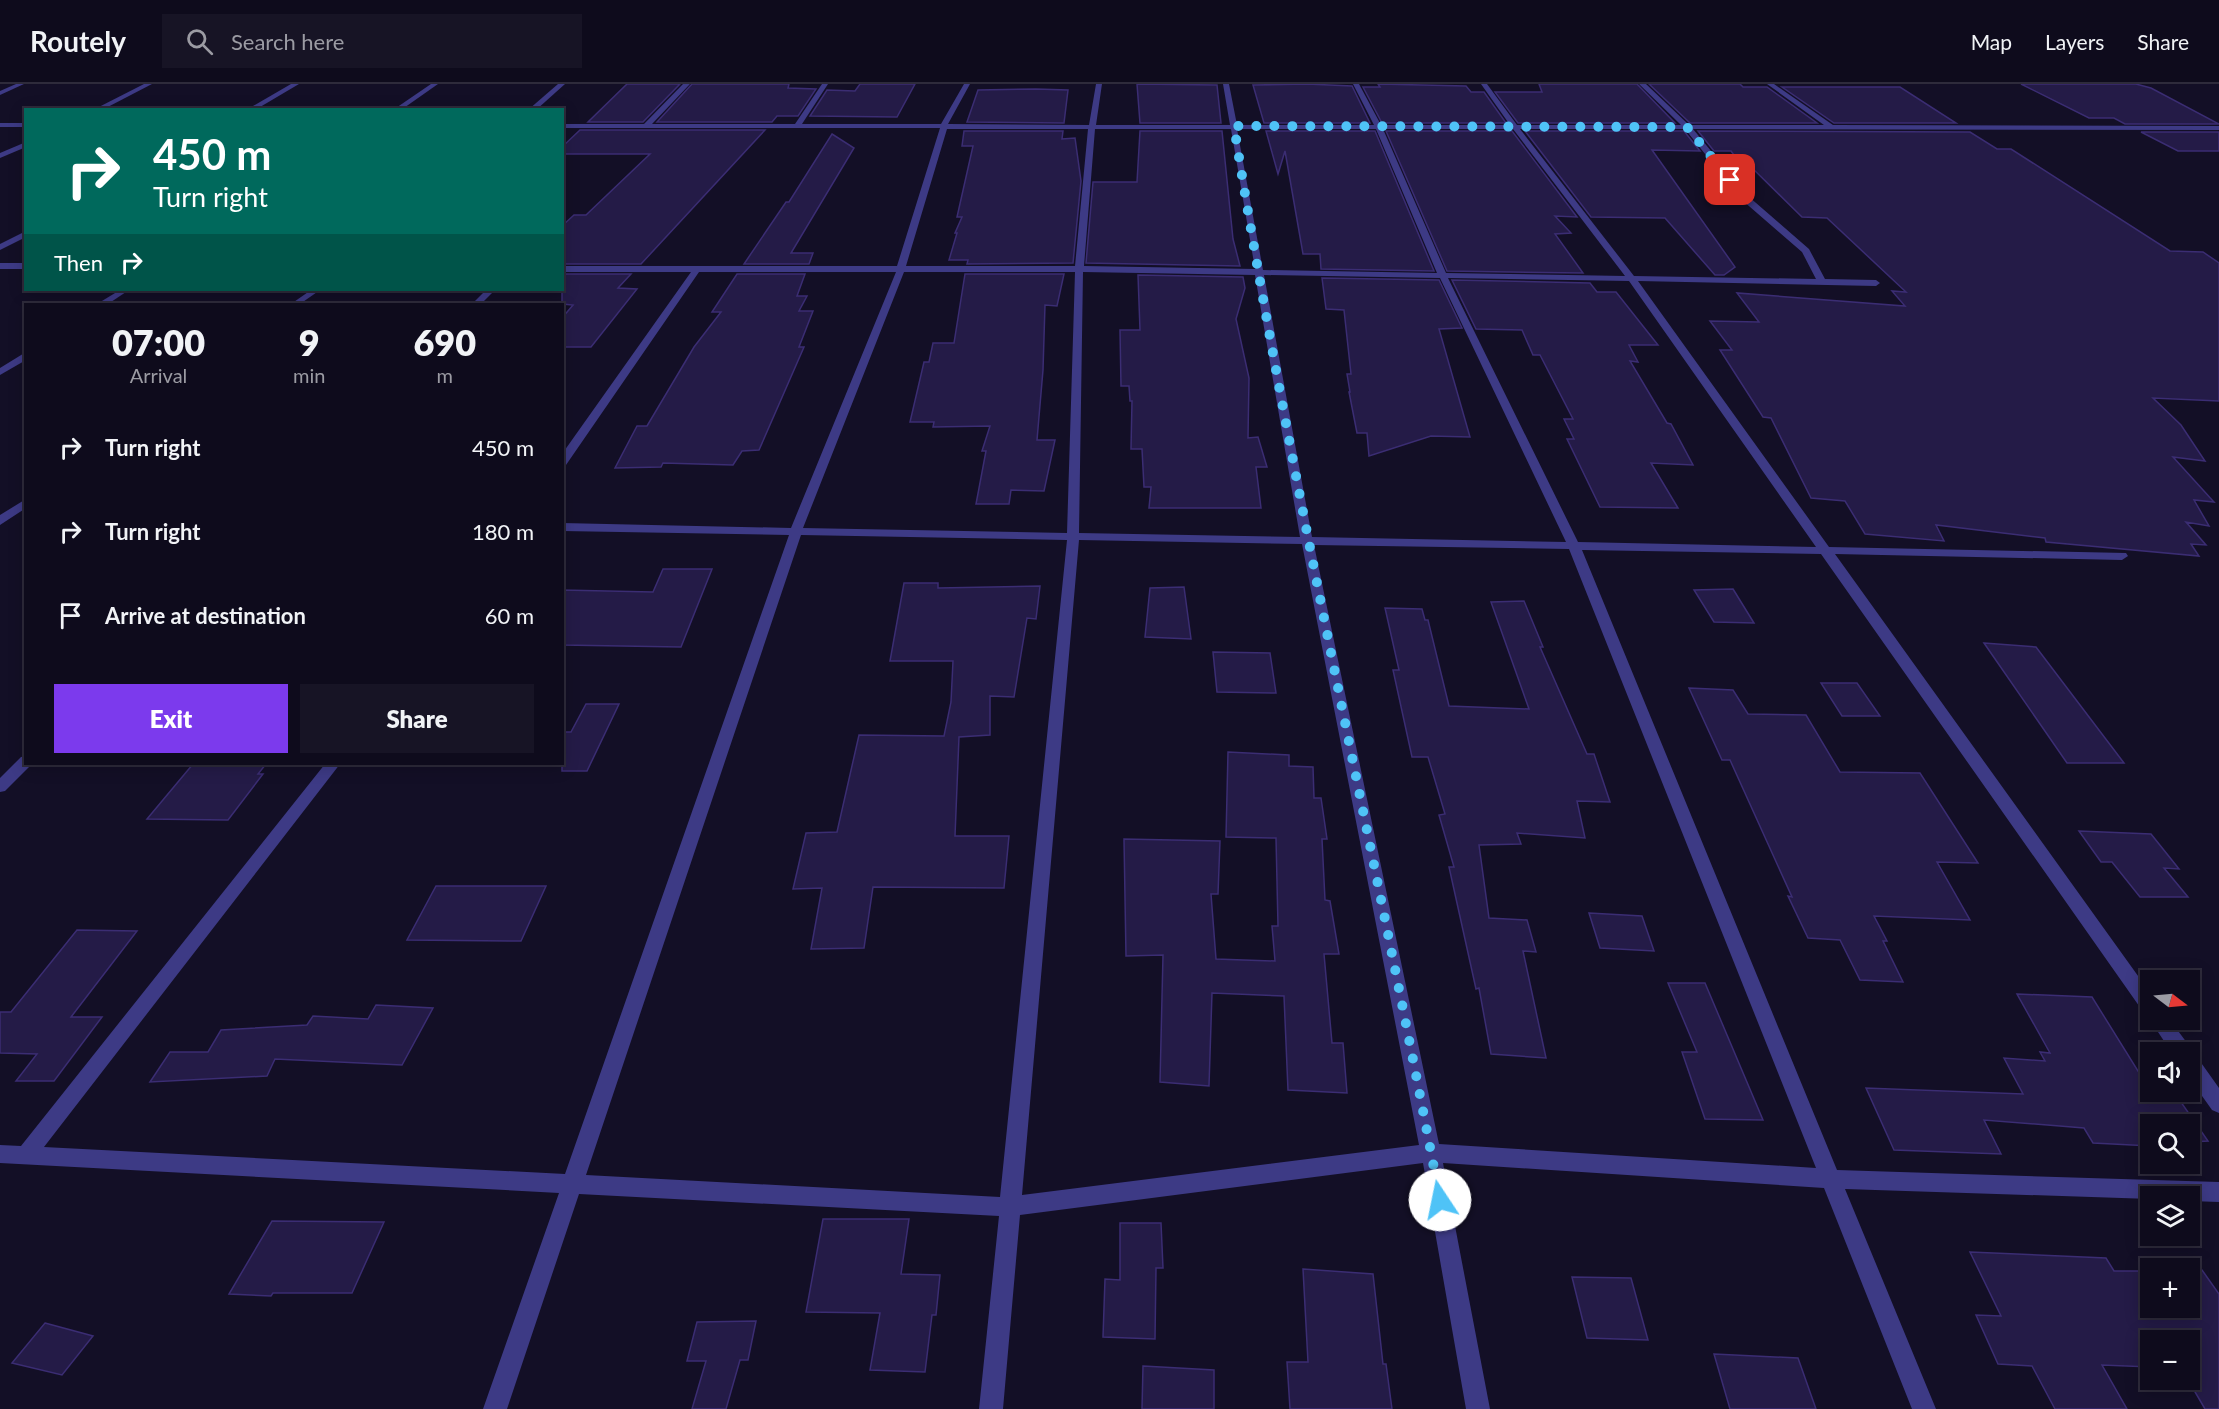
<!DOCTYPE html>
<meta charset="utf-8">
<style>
body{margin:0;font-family:Lato,sans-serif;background:#171425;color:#f1f3f6;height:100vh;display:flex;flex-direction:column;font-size:22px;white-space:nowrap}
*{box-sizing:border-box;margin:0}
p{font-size:20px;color:#9b9ba3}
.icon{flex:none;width:33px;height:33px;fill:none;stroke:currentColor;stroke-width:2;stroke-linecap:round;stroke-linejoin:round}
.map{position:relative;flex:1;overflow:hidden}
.panel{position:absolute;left:24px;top:219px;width:540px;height:462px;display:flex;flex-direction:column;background:#0e0b1c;border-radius:0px;box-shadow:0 3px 15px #0003,0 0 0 2px #2e2b3b}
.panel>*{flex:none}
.hud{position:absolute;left:24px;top:24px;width:540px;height:183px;border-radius:0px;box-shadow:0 3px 15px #0003,0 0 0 2px #2e2b3b;background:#00695c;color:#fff;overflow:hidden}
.needle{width:39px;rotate:106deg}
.controls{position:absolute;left:2140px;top:886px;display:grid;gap:12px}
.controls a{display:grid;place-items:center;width:60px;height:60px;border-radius:0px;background:#0e0b1c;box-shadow:0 3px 15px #0003,0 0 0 2px #2e2b3b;font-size:30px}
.pin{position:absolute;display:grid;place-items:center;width:51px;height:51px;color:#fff;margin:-26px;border-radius:12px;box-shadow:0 3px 9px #0006}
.me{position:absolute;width:66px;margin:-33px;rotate:349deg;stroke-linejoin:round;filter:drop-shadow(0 0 4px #0008)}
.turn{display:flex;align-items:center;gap:21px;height:126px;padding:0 30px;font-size:27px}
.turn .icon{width:78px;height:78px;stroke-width:2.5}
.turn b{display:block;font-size:42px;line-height:51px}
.then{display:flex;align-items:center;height:57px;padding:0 30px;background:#0003;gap:12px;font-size:22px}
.eta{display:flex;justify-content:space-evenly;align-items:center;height:102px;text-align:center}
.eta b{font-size:36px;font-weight:800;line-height:42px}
.primary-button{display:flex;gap:12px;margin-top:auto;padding:12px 30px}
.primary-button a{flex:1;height:69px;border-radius:0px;background:#7c3aed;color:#fff;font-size:24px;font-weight:800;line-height:69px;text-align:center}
.primary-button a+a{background:#171425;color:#f1f3f6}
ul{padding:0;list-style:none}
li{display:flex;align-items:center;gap:18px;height:84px;padding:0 30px}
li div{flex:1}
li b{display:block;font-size:22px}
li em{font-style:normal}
header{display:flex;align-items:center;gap:36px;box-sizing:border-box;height:84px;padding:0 30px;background:#0e0b1c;border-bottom:2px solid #2e2b3b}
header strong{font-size:28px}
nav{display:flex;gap:33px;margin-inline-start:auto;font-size:21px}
.search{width:420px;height:54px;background:#171425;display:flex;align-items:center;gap:15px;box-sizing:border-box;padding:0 21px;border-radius:0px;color:#9b9ba3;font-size:22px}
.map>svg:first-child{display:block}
.building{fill:#241b47;stroke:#3b2d73;stroke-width:1.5}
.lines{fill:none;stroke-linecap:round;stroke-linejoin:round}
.minor{fill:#3d3a85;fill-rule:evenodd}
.route{stroke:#4fc3f7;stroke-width:10;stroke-dasharray:0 18}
</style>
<header>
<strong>Routely</strong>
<div class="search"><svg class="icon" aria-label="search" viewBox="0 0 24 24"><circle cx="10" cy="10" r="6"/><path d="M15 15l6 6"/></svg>Search here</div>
<nav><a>Map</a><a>Layers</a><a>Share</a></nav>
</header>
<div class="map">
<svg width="2219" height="1325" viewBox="0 0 2219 1325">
<rect width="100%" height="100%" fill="#130f26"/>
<g class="building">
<polygon points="627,0 680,0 643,38 588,38"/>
<polygon points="692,0 789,0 788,4 816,5 798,32 777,32 772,38 657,38"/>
<polygon points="860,0 915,0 897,33 810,32 827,6 855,7"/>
<polygon points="1137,0 1217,1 1221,39 1140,39"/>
<polygon points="1307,0 1352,2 1370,39 1264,39 1253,1"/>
<polygon points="1378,0 1466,2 1471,8 1484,8 1506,39 1382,39 1363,3 1380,3"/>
<polygon points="1539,0 1637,0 1675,39 1518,39 1495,8 1542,8"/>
<polygon points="1649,0 1740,0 1743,3 1767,3 1817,39 1690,39"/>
<polygon points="2021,0 2136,0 2151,4 2219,40 2125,40 2114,34 2089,34"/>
<polygon points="1782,3 1900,3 1956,39 1834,39"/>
<polygon points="1036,5 1068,6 1064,39 967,38 978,6"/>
<polygon points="580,46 765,46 641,180 562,180 562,142 574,131 586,131 650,70 562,70 562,63"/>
<polygon points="964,47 1063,47 1062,55 1075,54 1081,97 1073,179 967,180 968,176 949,176 957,149 955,149 962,133 957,133 973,62 962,62"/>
<polygon points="1140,47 1222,47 1233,155 1240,182 1086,179 1093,98 1137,98"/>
<polygon points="1266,47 1375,47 1434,187 1321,185 1320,170 1303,170 1285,67 1278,90"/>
<polygon points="1386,47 1512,47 1577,133 1555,132 1571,149 1555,150 1583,189 1447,187"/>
<polygon points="1525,47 1684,47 1700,67 1652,66 1735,183 1724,191 1715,191 1665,134 1591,133"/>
<polygon points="1698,47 1970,48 1997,65 2011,65 2170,167 2203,168 2219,179 2219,317 2153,314 2181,341 2205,377 2173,373 2214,418 2194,416 2209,442 2186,438 2206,461 2191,460 2199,472 2046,458 2045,454 1936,441 1944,457 1865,450 1845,417 1811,414 1771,334 1763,333 1720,266 1732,266 1710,237 1759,238 1737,209 1905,222 1892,207 1906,208 1827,134 1802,133 1743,75 1737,75 1731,67 1714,67"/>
<polygon points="2141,48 2219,48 2219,67 2178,67"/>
<polygon points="832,50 854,64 791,169 813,169 809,180 744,180 786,118 789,118"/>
<polygon points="562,190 631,190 618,204 637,205 591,263 562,263 562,234 573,221 562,220"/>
<polygon points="737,190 805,190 797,212 807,212 799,227 813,227 799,263 804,263 759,366 742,367 733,381 663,379 661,383 615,384 637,342 647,342 694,263 721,228 712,228"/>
<polygon points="965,190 1064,190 1057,222 1045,221 1043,286 1037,356 1055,356 1044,407 1011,406 1009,420 976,420 986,367 982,367 990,342 933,343 934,338 910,338 924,278 929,278 933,259 954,259"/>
<polygon points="1138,191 1243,193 1245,204 1236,235 1249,294 1248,354 1258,353 1267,383 1256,383 1261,424 1149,424 1151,403 1144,403 1142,365 1131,365 1132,317 1130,317 1129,302 1121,302 1120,246 1140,246"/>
<polygon points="1322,194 1439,196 1462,244 1439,245 1470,353 1431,352 1369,372 1367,349 1357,349 1349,308 1350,308 1347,290 1351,290 1344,226 1326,225"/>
<polygon points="1452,196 1590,199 1597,208 1616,208 1658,261 1629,261 1638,278 1630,277 1667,339 1671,340 1693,381 1651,379 1678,424 1600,423 1567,355 1574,355 1564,335 1573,335 1540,271 1533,271 1522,246 1476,245"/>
<polygon points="663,485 712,485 681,563 562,561 562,506 653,508"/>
<polygon points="904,499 938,499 938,504 1040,502 1036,535 1027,534 1014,613 990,612 990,651 959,653 955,752 1009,752 1004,804 873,803 864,864 811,865 822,804 793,805 806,749 837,748 859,651 944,652 951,618 953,577 890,577"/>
<polygon points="1184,503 1191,555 1145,553 1150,504"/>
<polygon points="1733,505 1754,539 1714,538 1694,506"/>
<polygon points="1524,517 1543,563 1540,563 1587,670 1594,670 1610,718 1577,717 1585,754 1517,749 1521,760 1479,761 1489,834 1527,836 1536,868 1523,867 1546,974 1491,970 1479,904 1476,905 1449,783 1454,783 1439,731 1445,730 1428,673 1412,673 1393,586 1399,586 1385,524 1422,525 1425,536 1428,536 1449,622 1529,625 1491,518"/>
<polygon points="1984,559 2036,563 2124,679 2067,679"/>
<polygon points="1213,568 1270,569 1276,609 1217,608"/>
<polygon points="1821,599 1857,599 1880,632 1842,632"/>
<polygon points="1689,604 1733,606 1748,630 1806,631 1840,688 1920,689 1978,779 1937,778 1970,836 1874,832 1887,857 1883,857 1903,898 1860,896 1840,856 1808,854 1788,812 1792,813 1730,676 1722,676"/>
<polygon points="586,620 619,620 587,687 562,687 562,648 571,648"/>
<polygon points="1228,668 1289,671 1289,682 1313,683 1314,714 1321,714 1327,755 1322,755 1325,816 1330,817 1339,870 1324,870 1332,959 1343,959 1347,1009 1288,1006 1284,912 1212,909 1209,1002 1160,998 1163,871 1126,872 1124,755 1220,757 1218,810 1211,810 1216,875 1275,877 1272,842 1278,842 1276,754 1226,753"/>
<polygon points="193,680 266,680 258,690 263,690 228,736 147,735"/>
<polygon points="2079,747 2151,750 2179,785 2164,784 2188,813 2140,813 2112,778 2101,778"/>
<polygon points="436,802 546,802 521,857 407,856"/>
<polygon points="1589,829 1642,832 1654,867 1600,864"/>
<polygon points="77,846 137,847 71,933 102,933 54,997 16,997 37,970 0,969 0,928 11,928"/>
<polygon points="1668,899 1705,899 1763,1036 1705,1035 1682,968 1697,968"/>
<polygon points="2017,910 2092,913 2151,1008 2174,1008 2208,1057 2190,1058 2190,1041 2151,1041 2151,1062 2093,1059 2084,1044 1984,1036 2001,1070 1894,1066 1866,1004 2023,1010 2004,974 2045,977 2040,968 2050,969"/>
<polygon points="376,921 433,924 402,981 275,975 267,992 150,998 170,968 208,968 221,946 307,941 313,932 368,935"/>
<polygon points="823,1135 909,1135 901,1190 940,1191 936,1231 932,1231 925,1288 870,1286 880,1229 806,1228"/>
<polygon points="272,1137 384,1138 352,1209 273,1209 271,1212 229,1210"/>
<polygon points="1120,1139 1161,1139 1163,1184 1156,1184 1155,1255 1103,1253 1105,1195 1120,1196"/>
<polygon points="1970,1168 2106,1174 2114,1187 2151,1187 2151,1224 2190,1224 2190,1186 2202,1186 2219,1210 2219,1325 2205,1325 2188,1296 2190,1296 2190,1257 2151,1257 2151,1283 2102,1281 2127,1325 2055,1325 2032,1282 1998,1280 1976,1231 2001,1232"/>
<polygon points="1303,1185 1373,1190 1383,1280 1386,1280 1392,1325 1290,1325 1287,1278 1308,1278"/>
<polygon points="1572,1193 1631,1194 1648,1256 1587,1254"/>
<polygon points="756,1237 748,1276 740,1276 726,1325 692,1325 706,1277 687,1277 697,1238"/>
<polygon points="45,1239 93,1252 62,1291 12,1279"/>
<polygon points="1714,1270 1798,1274 1816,1325 1730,1325"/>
<polygon points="1143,1282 1214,1286 1214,1325 1142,1325"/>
</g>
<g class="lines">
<g class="minor">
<polygon points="16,0 24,0 0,11 0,7"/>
<polygon points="144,0 152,0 102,26 93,26"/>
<polygon points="291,0 299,0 255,26 246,26"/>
<polygon points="431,0 438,0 401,26 393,26"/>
<polygon points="558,0 565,0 536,26 528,26"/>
<path d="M683 0H690L652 40H795L822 0H828L802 40H941L964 0H970L948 40 1089 41 1096 0H1102L1096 41H1230L1223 0H1229L1237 41H1374L1353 0H1359L1381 41H1510L1481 0H1487L1517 41H1681L1639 0H1646L1689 41H1824L1767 0H1774L1833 41 2219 42V46L1693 45 1748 112 1809 165 1825 195 1876 196 1880 199 1876 202 1638 197 1829 463 2126 469 2128 472 2122 476 1835 470 2151 910V932L2144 929 1821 470 1582 466 1837 1086 2219 1098V1118L2190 1117V1113H2151V1115L1845 1105 1936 1325H1912L1824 1104 1443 1079 1490 1325H1466L1423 1079 1020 1131 1003 1325H979L999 1132 579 1110 507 1325H483L559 1109 0 1079V1061L21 1062 325 680H340L44 1063 565 1090 789 451 562 447V439L791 444 896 188H699L566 381 562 382V370L691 188H562V182H897L940 44H562V40H644ZM947 45H1088L1075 182H906ZM1095 45H1231L1255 185 1084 182ZM1237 45H1376L1437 189 1263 186ZM1383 45H1513L1625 192 1446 189ZM1520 45H1685L1742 116 1802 168 1816 195 1634 192ZM904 188H1075L1067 449 803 444ZM1083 188 1255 191 1300 453 1079 449ZM1264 191 1440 194 1566 458 1312 453ZM1448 194 1629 197 1816 463 1578 458ZM801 451 1067 456 1000 1113 586 1091ZM1079 456 1302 460 1419 1061 1022 1111ZM1314 461 1569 465 1816 1084 1439 1060Z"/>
<rect x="0" y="39" width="26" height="4"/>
<polygon points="26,58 26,63 0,74 0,69"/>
<polygon points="26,147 26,153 0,166 0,160"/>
<rect x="0" y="179" width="26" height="6"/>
<polygon points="120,206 129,206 108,220 97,220"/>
<polygon points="311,206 320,206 300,220 291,220"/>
<polygon points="486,206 495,206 481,220 472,220"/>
<polygon points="26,268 26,276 0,291 0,284"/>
<polygon points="26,415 26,424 0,441 0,431"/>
<polygon points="26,672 26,680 31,681 5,707 0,708 0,694 21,673"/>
<polygon points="2151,933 2151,936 2170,936 2190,963 2191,971 2197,973 2219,1004 2219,1029 2212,1026 2190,995 2190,969 2172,969 2150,936"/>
</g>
</g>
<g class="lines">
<path class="route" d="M1440 1116C1373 758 1291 403 1234 42L1687 43 1730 96"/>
</g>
</svg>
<div class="controls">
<a><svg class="needle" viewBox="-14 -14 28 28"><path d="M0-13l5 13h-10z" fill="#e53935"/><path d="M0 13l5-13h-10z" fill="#9b9ba3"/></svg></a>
<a><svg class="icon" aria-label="sound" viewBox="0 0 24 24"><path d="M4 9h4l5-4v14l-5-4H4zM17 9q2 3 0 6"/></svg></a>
<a><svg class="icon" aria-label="search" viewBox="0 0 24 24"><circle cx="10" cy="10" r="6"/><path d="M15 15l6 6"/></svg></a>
<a><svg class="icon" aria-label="layers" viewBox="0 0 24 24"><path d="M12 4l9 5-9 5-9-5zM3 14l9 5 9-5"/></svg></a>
<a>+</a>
<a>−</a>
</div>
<div class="pin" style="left:1730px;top:96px;background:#d93025"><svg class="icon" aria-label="arrive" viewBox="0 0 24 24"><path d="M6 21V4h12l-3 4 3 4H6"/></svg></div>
<svg class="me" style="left:1440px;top:1116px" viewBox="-20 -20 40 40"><circle r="19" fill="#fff"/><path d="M0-13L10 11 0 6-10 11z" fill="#4fc3f7"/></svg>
<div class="hud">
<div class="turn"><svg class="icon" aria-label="right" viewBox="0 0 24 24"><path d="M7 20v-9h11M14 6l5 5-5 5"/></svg><div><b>450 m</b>Turn right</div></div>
<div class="then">Then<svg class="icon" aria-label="right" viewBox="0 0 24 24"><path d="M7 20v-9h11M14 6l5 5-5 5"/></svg></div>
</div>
<section class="panel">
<div class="eta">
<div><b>07:00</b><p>Arrival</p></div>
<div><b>9</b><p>min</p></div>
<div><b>690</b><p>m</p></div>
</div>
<ul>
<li><svg class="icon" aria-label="right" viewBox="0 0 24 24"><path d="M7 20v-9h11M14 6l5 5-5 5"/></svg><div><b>Turn right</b></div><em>450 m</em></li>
<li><svg class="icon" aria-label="right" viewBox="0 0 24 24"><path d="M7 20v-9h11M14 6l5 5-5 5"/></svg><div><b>Turn right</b></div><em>180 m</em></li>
<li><svg class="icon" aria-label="arrive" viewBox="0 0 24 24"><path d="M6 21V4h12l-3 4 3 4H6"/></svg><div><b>Arrive at destination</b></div><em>60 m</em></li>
</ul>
<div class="primary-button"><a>Exit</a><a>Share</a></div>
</section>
</div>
